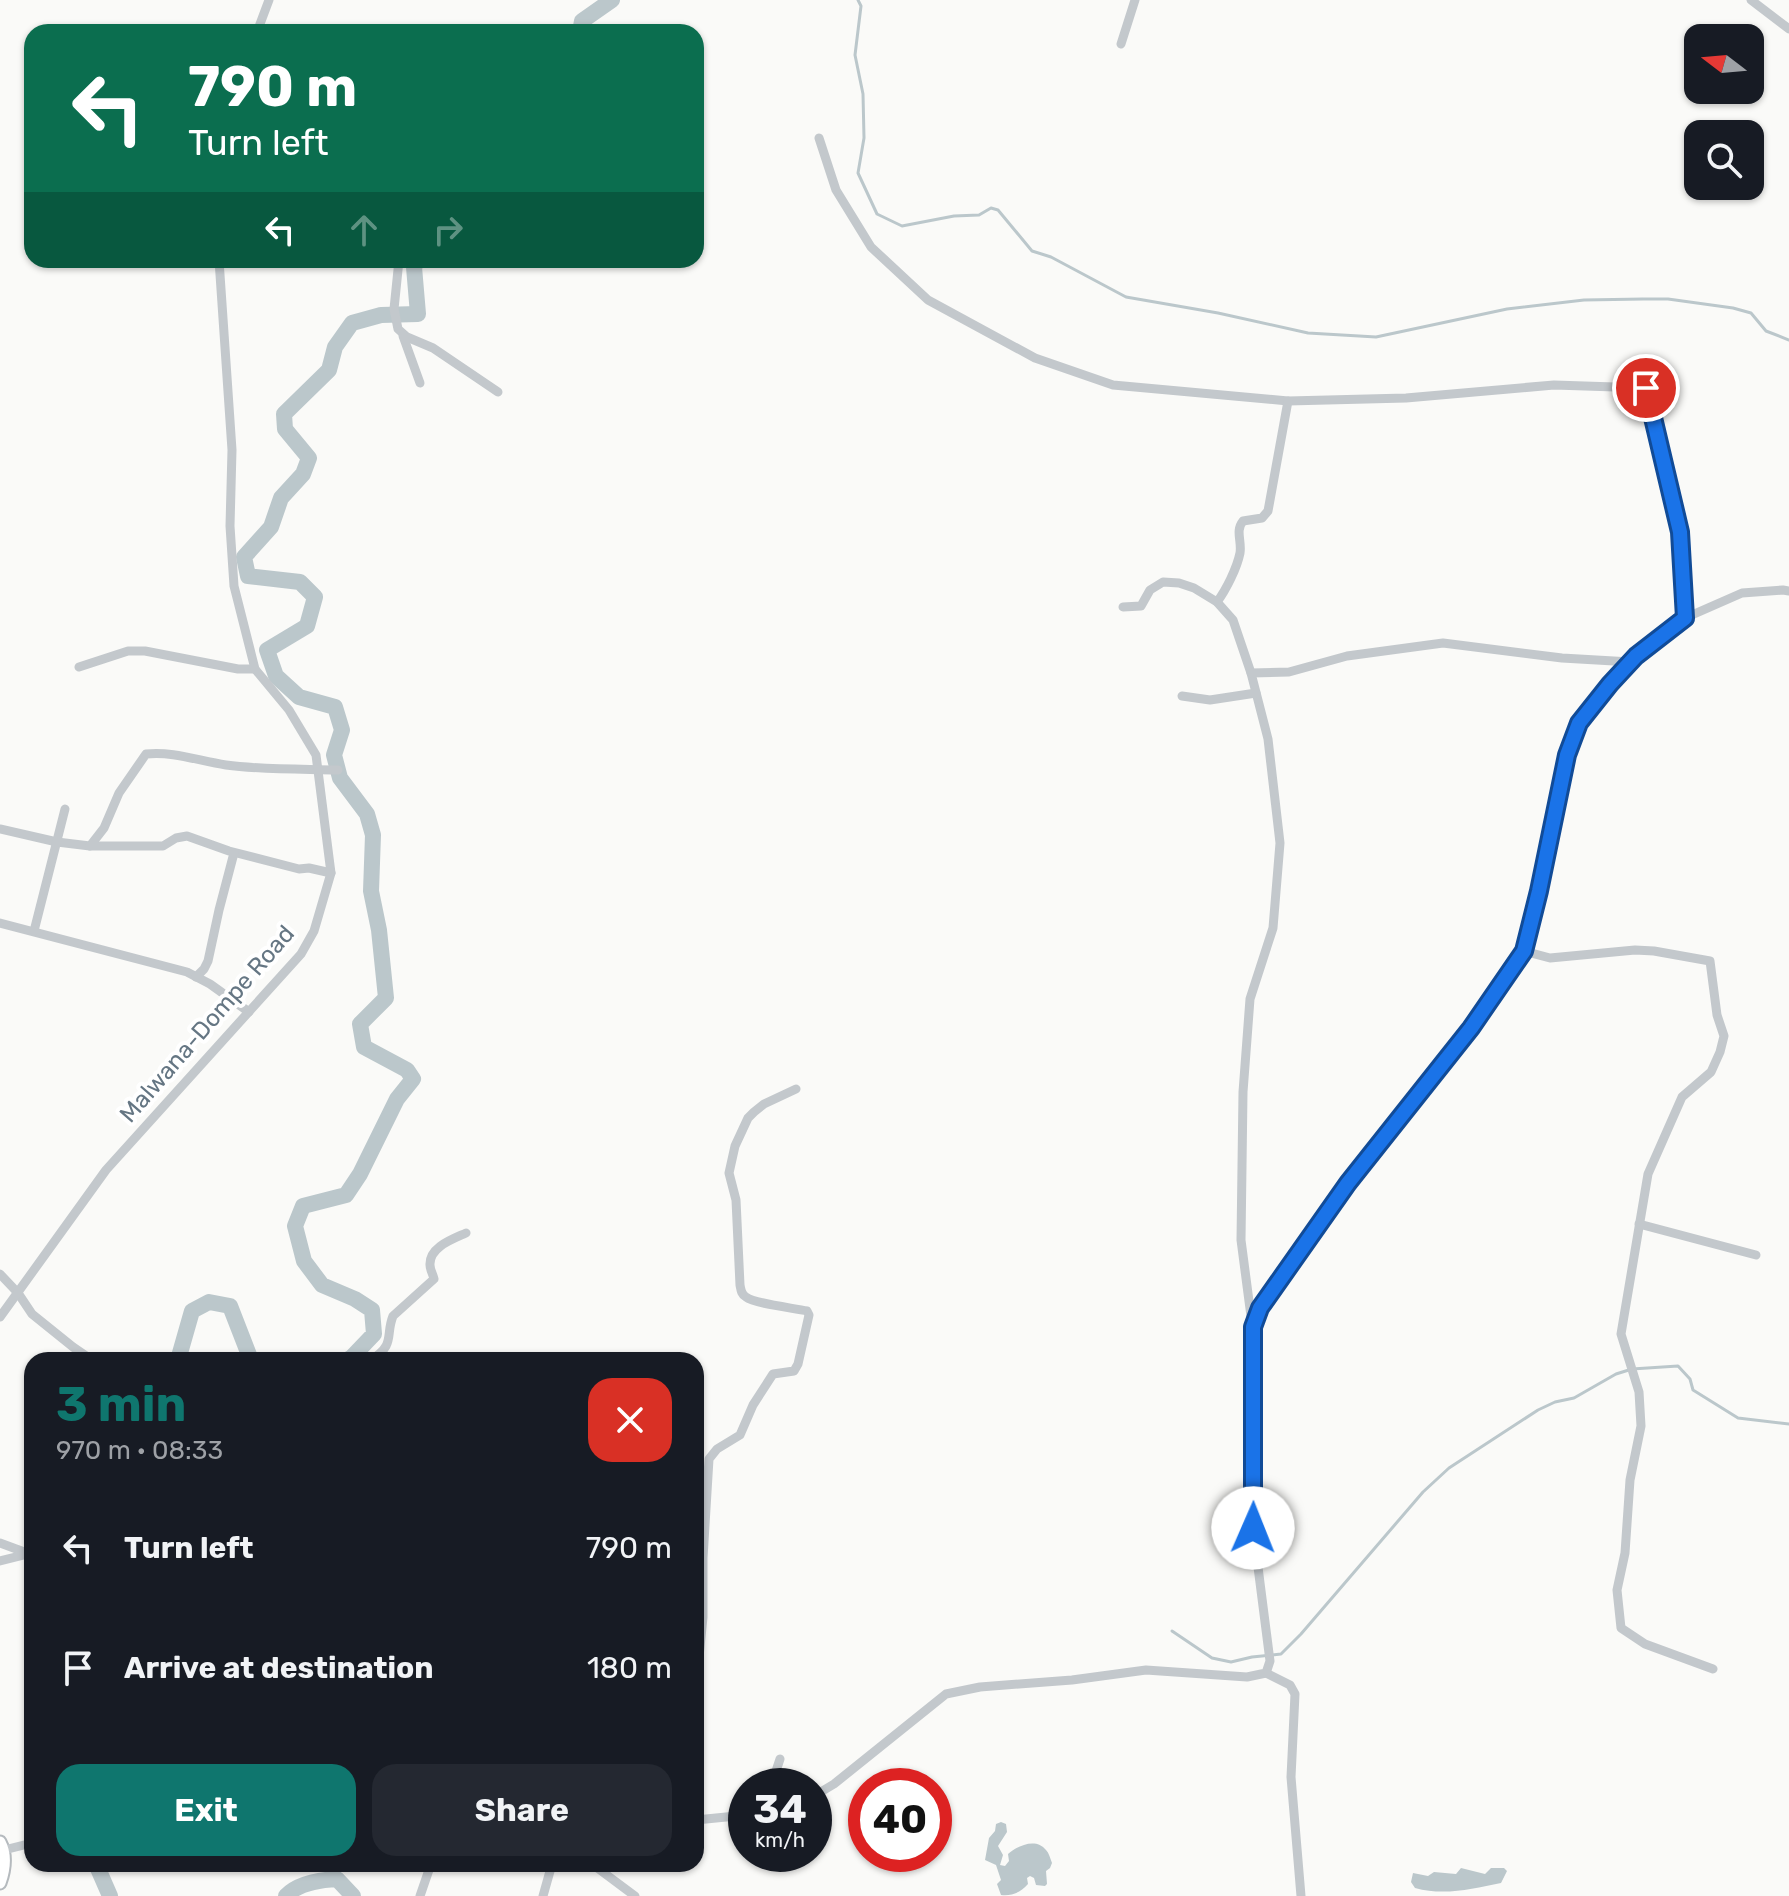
<!DOCTYPE html>
<meta charset="utf-8">
<style>
body{margin:0;font-family:Rubik,sans-serif;background:#242831;color:#f1f3f6;height:100vh;display:flex;flex-direction:column;font-size:30px;white-space:nowrap}
*{box-sizing:border-box;margin:0}
p{font-size:26px;color:#9ea1a6}
.icon{flex:none;width:44px;height:44px;fill:none;stroke:currentColor;stroke-width:2;stroke-linecap:round;stroke-linejoin:round}
.map{position:relative;flex:1;overflow:hidden}
.drawer{position:absolute;left:24px;top:1352px;width:680px;height:520px;display:flex;flex-direction:column;background:#171b24;border-radius:24px;box-shadow:0 2px 6px #0004}
.drawer>*{flex:none}
.banner{position:absolute;left:24px;top:24px;width:680px;height:244px;border-radius:24px;box-shadow:0 2px 6px #0004;background:#0b6e4f;color:#fff;overflow:hidden}
.needle{width:52px;rotate:286deg}
.tools{position:absolute;left:1684px;top:24px;display:grid;gap:16px}
.tools a{display:grid;place-items:center;width:80px;height:80px;border-radius:16px;background:#171b24;box-shadow:0 2px 6px #0004;font-size:40px}
.speed{position:absolute;left:728px;top:1768px;display:flex;gap:16px;font-size:40px;font-weight:700;text-align:center}
.speed>*{display:grid;place-content:center;width:104px;height:104px;border-radius:50%;background:#171b24;box-shadow:0 2px 6px #0004;line-height:1}
.speed small{font-size:20px;font-weight:400}
.speed .limit{border:12px solid #d22;background:#fff;color:#111}
.pin{position:absolute;display:grid;place-items:center;width:68px;height:68px;color:#fff;margin:-34px;border:4px solid #fff;border-radius:50%;box-shadow:0 2px 8px #0007}
.me{position:absolute;width:88px;margin:-44px;rotate:1deg;stroke-linejoin:round;filter:drop-shadow(0 0 6px #0008)}
.turn{display:flex;align-items:center;gap:28px;height:168px;padding:0 32px;font-size:36px}
.turn .icon{width:104px;height:104px;stroke-width:2.5}
.turn b{display:block;font-size:56px;line-height:68px}
.lanes{display:flex;align-items:center;height:76px;padding:0 32px;background:#0003;justify-content:center;gap:40px;direction:ltr}
.lanes .off{opacity:.35}
.round{display:grid;place-items:center;flex:none;width:84px;height:84px;border-radius:24px;background:#242831}
.summary{display:flex;align-items:center;justify-content:space-between;height:136px;padding:0 32px}
h1{font-size:48px;font-weight:700;line-height:60px;color:#0f766e}
.primary-button{display:flex;gap:16px;margin-top:auto;padding:16px 32px}
.primary-button a{flex:1;height:92px;border-radius:24px;background:#0f766e;color:#fff;font-size:32px;font-weight:700;line-height:92px;text-align:center}
.primary-button a+a{background:#242831;color:#f1f3f6}
ul{padding:0;list-style:none}
li{display:flex;align-items:center;gap:24px;height:120px;padding:0 32px}
li div{flex:1}
li b{display:block;font-size:30px}
li em{font-style:normal}
.map>svg:first-child{display:block}
.water{fill:#bbc7cb}
.lines{fill:none;stroke-linecap:round;stroke-linejoin:round}
.stream{stroke:#bbc7cb;stroke-width:3}
.river{stroke:#bbc7cb;stroke-width:16}
.major-casing{stroke:#b5babe;stroke-width:15}
.minor{stroke:#c3c8cc;stroke-width:9}
.major{stroke:#fff;stroke-width:11}
.route-casing{stroke:#114b97;stroke-width:20}
.route{stroke:#1a73e8;stroke-width:14}
.labels{text-anchor:middle;stroke-width:8;stroke-linejoin:round;paint-order:stroke}
.street-label{font-size:24px;fill:#657683;stroke:#fff}
</style>
<div class="map">
<svg width="1789" height="1896" viewBox="0 0 1789 1896">
<rect width="100%" height="100%" fill="#fafaf8"/>
<g class="water">
<path d="M1001 1822 1006 1824 1007 1832 998 1846 1003 1855 1000 1865 1005 1866 1009 1861 1008 1854C1017 1846 1036 1837 1046 1850 1049 1853 1050 1858 1052 1863L1050 1868 1046 1871 1047 1884 1045 1886 1036 1885 1034 1878 1030 1876 1027 1878 1028 1884C1020 1893 1012 1896 1001 1895L997 1884 1001 1880 996 1865 985 1860 989 1838 995 1831 996 1824Z"/>
<path d="M1461 1868 1485 1874 1491 1868H1504L1507 1871 1501 1883C1472 1889 1444 1896 1415 1888L1411 1882 1413 1873 1428 1876 1434 1872 1456 1874Z"/>
</g>
<g class="lines">
<g class="stream">
<polyline points="858,0 861,6 855,55 863,94 864,138 858,173 877,214 902,226 954,216 979,215 991,208 998,210 1032,251 1051,257 1126,297 1218,313 1308,333 1376,337 1507,309 1584,300 1643,299 1668,299 1733,308 1751,313 1766,331 1789,340"/>
<polyline points="1172,1631 1212,1658 1231,1662 1252,1657 1281,1654 1301,1634 1423,1492 1449,1468 1538,1410 1555,1402 1574,1398 1616,1374 1632,1369 1678,1366 1690,1379 1693,1390 1738,1418 1789,1424"/>
</g>
<g class="river">
<polyline points="580,32 582,21 612,0"/>
<polyline points="178,1360 192,1311 209,1302 230,1306 251,1360"/>
<polyline points="347,1360 352,1357 374,1334 372,1310 355,1299 322,1285 304,1261 295,1226 303,1206 346,1195 360,1174 397,1099 413,1079 407,1070 364,1047 360,1024 386,998 379,930 371,891 373,835 367,814 340,778 334,755 342,730 335,707 299,697 276,676 267,650 307,626 315,597 300,582 248,576 244,557 271,527 281,498 303,474 309,458 285,429 284,414 329,370 335,347 352,323 381,315 418,314 414,267 418,260"/>
<polyline points="96,1864 110,1896"/>
<path d="M286 1896C298 1883 319 1880 337 1879L353 1896"/>
</g>
<defs>
<path id="major" d="M0 1842C7 1855 5 1869 0 1883"/>
</defs>
<use href="#major" class="major-casing"/>
<g class="minor">
<polyline points="1751,0 1789,29"/>
<polyline points="257,32 269,0"/>
<polyline points="1121,44 1135,0"/>
<polyline points="819,138 836,190 871,247 928,300 1035,358 1113,385 1288,401 1406,398 1554,385 1646,388 1680,532 1685,618"/>
<polyline points="399,260 394,309 398,329 407,337 433,348 498,392"/>
<polyline points="403,336 420,383"/>
<path d="M1217 602C1226 590 1237 568 1240 553 1242 541 1235 531 1243 521L1262 518 1268 511 1288 401"/>
<polyline points="1123,607 1141,606 1150,590 1163,582 1179,583 1194,588 1217,602 1233,620 1251,673 1268,739 1280,843 1273,928 1250,999 1243,1092 1241,1240 1252,1324"/>
<polyline points="79,667 128,651 145,651 238,669 255,669"/>
<polyline points="1251,673 1289,672 1347,656 1443,643 1562,658 1631,662"/>
<polyline points="1182,696 1210,700 1256,693"/>
<path d="M0 829 57 842 90 846 104 828 119 793 146 754C173 751 199 761 226 765 263 770 301 769 338 770"/>
<polyline points="90,846 163,846 176,838 187,836 229,851 299,869 309,868 331,873"/>
<polyline points="0,923 187,972 210,984 249,1012"/>
<polyline points="34,931 65,809"/>
<polyline points="1524,951 1550,958 1635,950 1654,951 1710,961 1717,1015 1724,1036 1720,1052 1711,1072 1682,1097 1648,1174 1621,1334 1639,1392 1641,1426 1630,1480 1625,1553 1617,1590 1621,1628 1645,1644 1713,1669"/>
<polyline points="196,977 204,969 208,961 219,910 234,853"/>
<polyline points="1639,1224 1756,1255"/>
<polyline points="0,1274 18,1293 32,1314 73,1347 92,1360"/>
<polyline points="0,1317 106,1170 301,954 314,931 331,873 316,755 289,710 255,669 234,586 230,526 232,450 219,260"/>
<path d="M371 1360C396 1344 385 1336 393 1316L434 1279C433 1274 430 1270 430 1265 429 1247 453 1239 466 1233"/>
<polyline points="0,1543 27,1553"/>
<polyline points="0,1561 32,1553"/>
<polyline points="1266,1673 1290,1685 1295,1694 1291,1777 1301,1896"/>
<path d="M696 1687 703 1617V1558L709 1459 717 1449 740 1435 753 1405 773 1374 794 1371 798 1364 809 1315 807 1311C794 1308 755 1304 746 1297 741 1294 741 1290 740 1285L736 1200 729 1173 735 1146 748 1118 754 1112 764 1104 796 1089"/>
<polyline points="771,1786 780,1759"/>
<polyline points="814,1796 834,1784 946,1694 980,1687 1072,1680 1146,1670 1247,1677 1266,1673 1270,1661 1253,1528 1253,1327 1260,1308 1348,1183 1471,1028 1524,951 1539,891 1567,755 1579,723 1610,684 1636,656 1685,618 1742,593 1783,590 1789,591"/>
<polyline points="696,1820 746,1815"/>
<polyline points="4,1850 32,1843"/>
<polyline points="592,1864 635,1896"/>
<polyline points="420,1896 431,1864"/>
<polyline points="543,1896 552,1864"/>
</g>
<use href="#major" class="major"/>
</g>
<g class="lines">
<defs>
<polyline id="route" points="1253,1528 1253,1327 1260,1308 1348,1183 1471,1028 1524,951 1539,891 1567,755 1579,723 1610,684 1636,656 1685,618 1680,532 1646,388"/>
</defs>
<use href="#route" class="route-casing"/>
<use href="#route" class="route"/>
</g>
<g class="labels">
<g class="street-label">
<text transform="translate(207 1024) rotate(-49)" y="8">Malwana-Dompe Road</text>
</g>
</g>
</svg>
<div class="tools">
<a><svg class="needle" viewBox="-14 -14 28 28"><path d="M0-13l5 13h-10z" fill="#e53935"/><path d="M0 13l5-13h-10z" fill="#9ea1a6"/></svg></a>
<a><svg class="icon" aria-label="search" viewBox="0 0 24 24"><circle cx="10" cy="10" r="6"/><path d="M15 15l6 6"/></svg></a>
</div>
<div class="speed"><div>34<small>km/h</small></div><div class="limit">40</div></div>
<div class="pin" style="left:1646px;top:388px;background:#d93025"><svg class="icon" aria-label="arrive" viewBox="0 0 24 24"><path d="M6 21V4h12l-3 4 3 4H6"/></svg></div>
<svg class="me" style="left:1253px;top:1528px" viewBox="-20 -20 40 40"><circle r="19" fill="#fff"/><path d="M0-13L10 11 0 6-10 11z" fill="#1a73e8"/></svg>
<div class="banner">
<div class="turn"><svg class="icon" aria-label="left" viewBox="0 0 24 24"><path d="M17 20v-9H6M10 6l-5 5 5 5"/></svg><div><b>790 m</b>Turn left</div></div>
<div class="lanes"><svg class="icon" aria-label="left" viewBox="0 0 24 24"><path d="M17 20v-9H6M10 6l-5 5 5 5"/></svg><svg class="icon off" aria-label="ahead" viewBox="0 0 24 24"><path d="M12 20V5M6 11l6-6 6 6"/></svg><svg class="icon off" aria-label="right" viewBox="0 0 24 24"><path d="M7 20v-9h11M14 6l5 5-5 5"/></svg></div>
</div>
<section class="drawer">
<div class="summary"><div><h1>3 min</h1><p>970 m · 08:33</p></div><a class="round" style="background:#d93025;color:#fff"><svg class="icon" aria-label="close" viewBox="0 0 24 24"><path d="M6 6l12 12M18 6L6 18"/></svg></a></div>
<ul>
<li><svg class="icon" aria-label="left" viewBox="0 0 24 24"><path d="M17 20v-9H6M10 6l-5 5 5 5"/></svg><div><b>Turn left</b></div><em>790 m</em></li>
<li><svg class="icon" aria-label="arrive" viewBox="0 0 24 24"><path d="M6 21V4h12l-3 4 3 4H6"/></svg><div><b>Arrive at destination</b></div><em>180 m</em></li>
</ul>
<div class="primary-button"><a>Exit</a><a>Share</a></div>
</section>
</div>
